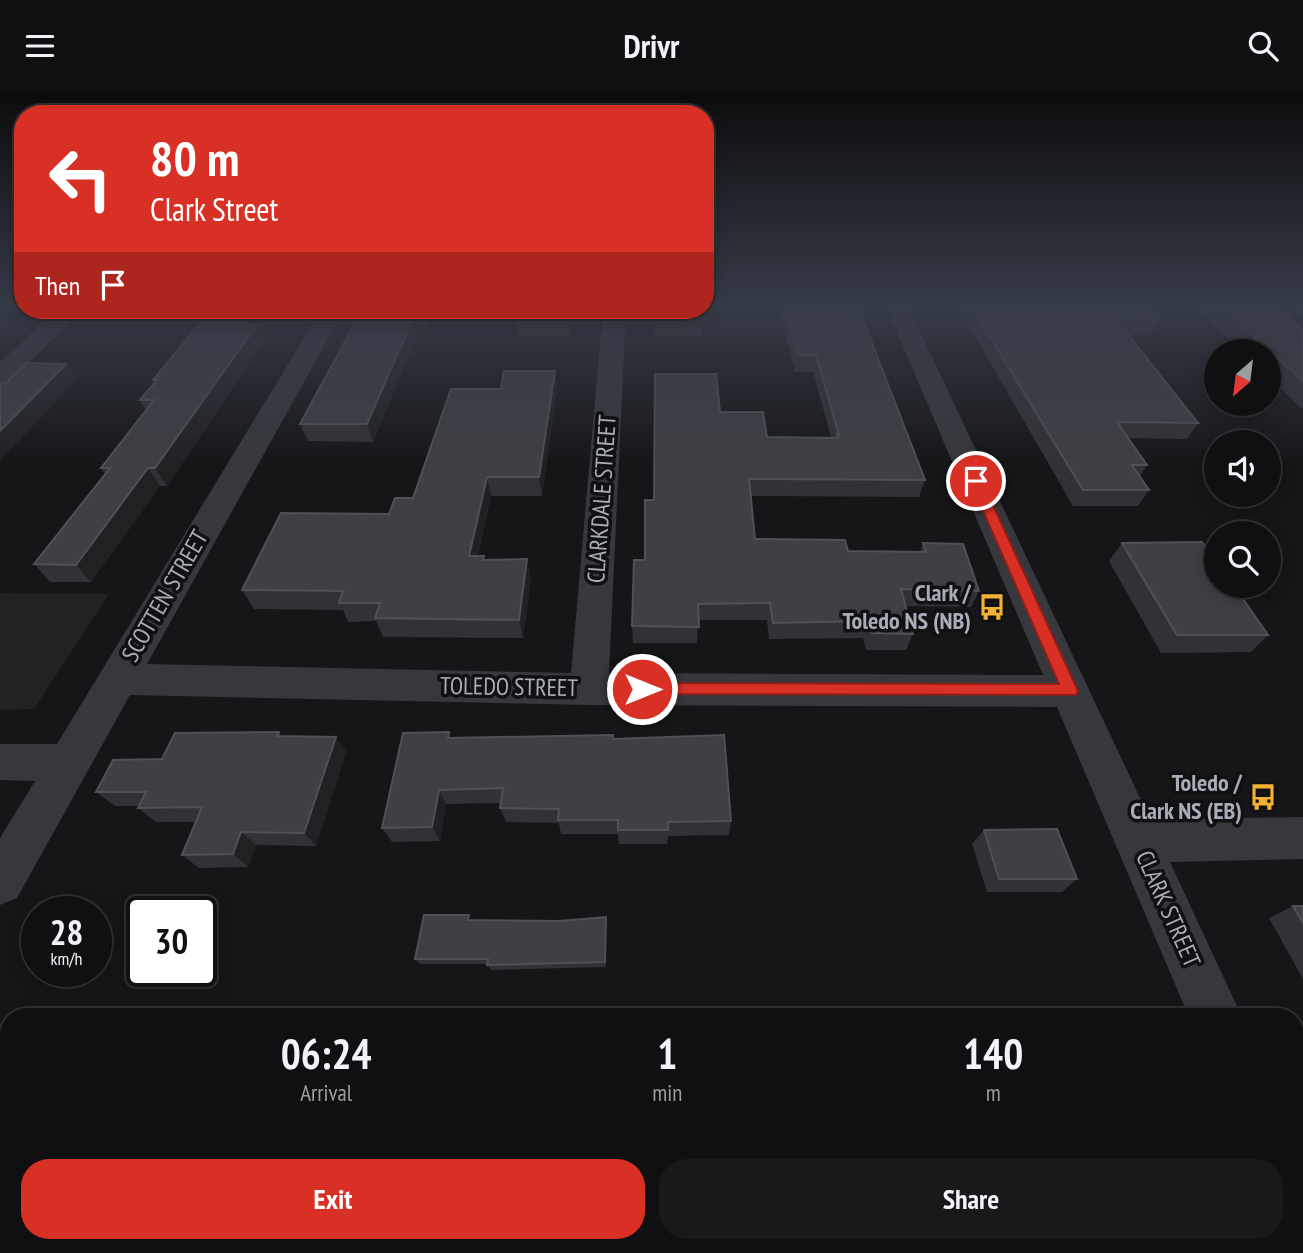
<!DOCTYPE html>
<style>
body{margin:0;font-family:"PT Sans Narrow",sans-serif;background:#19191b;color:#f1f3f6;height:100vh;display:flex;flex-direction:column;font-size:26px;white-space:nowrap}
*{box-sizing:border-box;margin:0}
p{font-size:23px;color:#9c9d9f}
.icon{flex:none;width:38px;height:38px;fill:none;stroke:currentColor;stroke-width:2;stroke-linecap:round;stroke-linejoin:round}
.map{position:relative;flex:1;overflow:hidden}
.side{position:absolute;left:0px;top:917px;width:1304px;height:245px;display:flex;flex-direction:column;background:#101012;border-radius:28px 28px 0 0;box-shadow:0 4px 18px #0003,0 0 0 2px #303032}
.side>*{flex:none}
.top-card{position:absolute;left:14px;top:14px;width:700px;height:214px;border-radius:28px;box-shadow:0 4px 18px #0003,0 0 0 2px #303032;background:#d93025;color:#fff;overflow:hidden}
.needle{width:46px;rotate:208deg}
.fabs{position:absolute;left:1204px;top:248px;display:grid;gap:14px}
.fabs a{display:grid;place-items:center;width:77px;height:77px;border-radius:50%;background:#101012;box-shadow:0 4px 18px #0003,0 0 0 2px #303032;font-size:35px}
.speed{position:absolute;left:21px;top:805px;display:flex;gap:14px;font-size:35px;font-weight:700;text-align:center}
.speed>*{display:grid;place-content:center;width:91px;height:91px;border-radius:50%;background:#101012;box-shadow:0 4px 18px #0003,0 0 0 2px #303032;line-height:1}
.speed small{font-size:18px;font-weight:400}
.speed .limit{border:4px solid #111;border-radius:10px;background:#fff;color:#111}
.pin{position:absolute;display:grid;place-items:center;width:60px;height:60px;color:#fff;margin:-30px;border:4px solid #fff;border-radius:50%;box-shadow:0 2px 7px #0007}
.me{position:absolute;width:77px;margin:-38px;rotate:90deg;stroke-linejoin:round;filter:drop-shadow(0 0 5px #0008)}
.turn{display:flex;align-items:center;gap:24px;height:147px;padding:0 21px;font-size:32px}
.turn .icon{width:91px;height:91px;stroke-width:2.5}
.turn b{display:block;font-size:49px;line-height:60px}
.then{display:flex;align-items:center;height:66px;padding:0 21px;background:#0003;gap:14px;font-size:26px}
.eta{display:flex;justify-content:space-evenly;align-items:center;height:119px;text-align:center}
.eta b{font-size:42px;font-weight:600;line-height:49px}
.button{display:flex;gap:14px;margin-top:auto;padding:14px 21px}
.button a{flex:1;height:80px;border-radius:28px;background:#d93025;color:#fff;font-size:28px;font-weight:600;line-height:80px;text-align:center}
.button a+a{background:#19191b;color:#f1f3f6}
header{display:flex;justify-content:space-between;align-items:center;height:91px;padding:0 21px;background:#101012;font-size:32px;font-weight:600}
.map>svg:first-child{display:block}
.built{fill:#222225}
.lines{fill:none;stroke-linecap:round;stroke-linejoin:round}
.minor{fill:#37383d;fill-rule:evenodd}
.wall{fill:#323236}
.shaded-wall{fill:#212124}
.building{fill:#3f3f44;stroke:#4f5156;stroke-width:2}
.route{fill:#d93025;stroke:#8d1f18;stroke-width:2}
.labels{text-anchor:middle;stroke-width:7;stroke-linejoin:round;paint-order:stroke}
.street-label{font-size:24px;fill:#a8adb8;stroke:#111113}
.poi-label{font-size:24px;font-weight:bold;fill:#a8adb8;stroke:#111113;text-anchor:end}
</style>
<header><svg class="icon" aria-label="menu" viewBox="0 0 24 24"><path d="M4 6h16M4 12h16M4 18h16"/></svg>Drivr<svg class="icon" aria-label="search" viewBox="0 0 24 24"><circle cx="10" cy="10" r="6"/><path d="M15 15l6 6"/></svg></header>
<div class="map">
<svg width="1303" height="1162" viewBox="0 0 1303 1162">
<rect width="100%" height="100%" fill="#161618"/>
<polygon class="built" points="0,502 109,503 34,618 0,619"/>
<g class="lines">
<g class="minor">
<polygon points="885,213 907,213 1150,728 1303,726 1303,768 1170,771 1242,926 1189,926 1057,616 589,614 130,604 17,807 0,814 0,747 35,690 0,689 0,653 57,653 321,219 344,219 147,573 571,582 603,219 626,219 609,582 1043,584"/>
<polygon points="1287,213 1303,213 1303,224 1295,222"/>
<polygon points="57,219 82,219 9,291 0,293 0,271"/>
<polygon points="1295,1072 1303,1075 1303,1151 1295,1147"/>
</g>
</g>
<g class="wall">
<polygon points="705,213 713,213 712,230 702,230 701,245 655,245 654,219 705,219"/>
<polygon points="778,213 857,213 925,389 919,406 751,405 755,448 848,460 920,461 923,452 979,500 971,516 905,515 913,543 906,559 866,559 863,547 769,548 767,529 698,529 697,552 633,552 632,535 645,469 654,409 720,321 767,346 831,346 813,281 795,281"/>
<polygon points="952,213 1146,213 1160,229 1151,244 1129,244 1198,332 1187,348 1128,347 1147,374 1140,385 1149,399 1138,415 1073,415 965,228 960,228"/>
<polygon points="1193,213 1274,213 1303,239 1303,317 1301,317 1269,286 1269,261 1242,261"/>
<polygon points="209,219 276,219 260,240 264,250 167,395 160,395 91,491 50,491 34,473 105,383 101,377 146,319 140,309 155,292 153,289 209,220"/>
<polygon points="362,219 433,219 426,238 420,238 373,351 308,350 300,333"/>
<polygon points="517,219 572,219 569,245 518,244 515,228"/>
<polygon points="501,298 557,299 542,405 491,405 478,465 485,469 531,487 523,547 383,546 376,530 348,531 343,519 254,518 242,499 389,423 413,407"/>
<polygon points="1122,452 1268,544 1251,561 1161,562 1109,470"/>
<polygon points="279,641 281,645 336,646 346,661 316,755 256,754 248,776 199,777 182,764 196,731 156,731 138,717 139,715 115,715 96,701 162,668"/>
<polygon points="451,647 613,648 731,730 729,744 668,745 667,753 619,753 618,743 561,743 559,732 506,731 500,717 501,712 446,713 440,750 392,751 382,737"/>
<polygon points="984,739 1077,788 1062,801 987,801 972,753"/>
<polygon points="1293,815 1303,815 1303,888 1269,827"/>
<polygon points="472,829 606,832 606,876 491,879 487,873 420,873 415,868"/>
<polygon points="874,1153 1100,1153 1103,1162 875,1162"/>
</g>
<g class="shaded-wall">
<polygon points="257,219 276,219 260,240 264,250 167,395 155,377 245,234"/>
<polygon points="423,219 433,219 426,238 422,221"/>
<polygon points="569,219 572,219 569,245 568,228"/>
<polygon points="416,221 420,238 373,351 367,333"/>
<polygon points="66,273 77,288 0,370 0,340"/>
<polygon points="555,280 557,299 542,405 539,386"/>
<polygon points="148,377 160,395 91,491 76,474"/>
<polygon points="487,386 491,405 474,484 469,465"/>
<polygon points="527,468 531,487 523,547 519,529"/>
<polygon points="0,506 9,515 0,527"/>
<polygon points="336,646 346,661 316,755 304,742"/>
<polygon points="439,699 446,713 440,750 432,736"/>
<polygon points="241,741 256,754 248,776 233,763"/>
<polygon points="606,826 606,876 605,871"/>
<polygon points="338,1153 353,1153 352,1162 337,1162"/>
</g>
<g class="building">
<polygon points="784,213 857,213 925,389 749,388 755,448 845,449 848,460 926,461 923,452 963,453 979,500 901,498 913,543 872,542 869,530 773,532 770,512 698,513 699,536 632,535 634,469 645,469 645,409 654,409 655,283 716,283 720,321 763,321 767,346 838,347 837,343 839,344 816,264 798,264"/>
<polygon points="965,213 1146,213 1160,229 1116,228 1198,332 1117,331 1147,374 1132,374 1149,399 1083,399 970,213"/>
<polygon points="1219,213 1274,213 1292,228 1303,239 1303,290"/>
<polygon points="211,219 257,219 245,234 257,234 155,377 148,377 76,474 34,473 110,377 101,377 154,309 140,309 157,289 153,289"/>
<polygon points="362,219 423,219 422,221 416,221 367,333 300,333"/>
<polygon points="517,219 569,219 568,228 515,228"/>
<rect x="655" y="219" width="47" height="9"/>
<polygon points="26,272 66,273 0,340 0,293 6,292"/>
<polygon points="504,280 555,280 539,386 487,386 469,465 484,465 483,469 527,468 519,529 375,527 380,512 339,512 343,500 242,499 281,422 389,423 395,407 413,407 451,298 501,298"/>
<polygon points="1202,451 1216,471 1216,495 1234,495 1268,544 1177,544 1122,452"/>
<polygon points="279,641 277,645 336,646 304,742 241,741 233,763 182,764 202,716 138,717 146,701 96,701 113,669 162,668 175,642"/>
<polygon points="449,641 448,647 613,644 613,648 724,644 731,730 668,731 668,739 618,739 618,729 558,729 559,718 500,717 503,697 439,699 432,736 382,737 403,642"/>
<polygon points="1057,738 1077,788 999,788 984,739"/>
<polygon points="1293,815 1303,815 1303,832"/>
<polygon points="424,824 469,824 468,829 559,830 606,826 605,871 487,874 488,868 415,868"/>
<polygon points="14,1153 338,1153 337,1162 11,1162"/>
<polygon points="514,1153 756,1153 757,1162 513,1162"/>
<polygon points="885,1153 1100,1153 1103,1162 886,1162"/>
</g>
<linearGradient id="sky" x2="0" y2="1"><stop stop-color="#0c0c0d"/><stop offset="0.57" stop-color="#363c48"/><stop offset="1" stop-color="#363c48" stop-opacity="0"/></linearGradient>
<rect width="1303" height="375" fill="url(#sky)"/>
<polygon class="route" points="976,386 982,390 1078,600 1076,604 637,603 634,598 637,594 642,592 1059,593 970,390"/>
<defs>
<symbol id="bus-bare" viewBox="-9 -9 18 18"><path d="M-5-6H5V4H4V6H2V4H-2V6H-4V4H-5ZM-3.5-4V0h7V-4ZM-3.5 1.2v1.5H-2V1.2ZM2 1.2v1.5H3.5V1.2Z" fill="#f2b134" stroke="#111113" stroke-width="2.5" paint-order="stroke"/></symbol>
</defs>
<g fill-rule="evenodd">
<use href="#bus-bare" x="973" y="497" width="38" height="38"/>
<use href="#bus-bare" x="1244" y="687" width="38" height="38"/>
</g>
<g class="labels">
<g class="street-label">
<text transform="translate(602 408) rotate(-86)" y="8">CLARKDALE STREET</text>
<text transform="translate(165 505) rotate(-60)" y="8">SCOTTEN STREET</text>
<text transform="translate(509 596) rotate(1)" y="8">TOLEDO STREET</text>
<text transform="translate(1168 818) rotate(66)" y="8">CLARK STREET</text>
</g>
<g class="poi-label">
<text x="971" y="510">Clark /<tspan x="971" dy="28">Toledo NS (NB)</tspan></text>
<text x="1242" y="700">Toledo /<tspan x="1242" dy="28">Clark NS (EB)</tspan></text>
</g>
</g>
</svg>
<div class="fabs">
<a><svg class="needle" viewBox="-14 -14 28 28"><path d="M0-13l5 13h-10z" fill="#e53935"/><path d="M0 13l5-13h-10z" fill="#9c9d9f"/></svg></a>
<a><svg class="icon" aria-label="sound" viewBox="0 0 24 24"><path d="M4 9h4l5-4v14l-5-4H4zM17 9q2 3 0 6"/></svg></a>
<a><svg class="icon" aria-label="search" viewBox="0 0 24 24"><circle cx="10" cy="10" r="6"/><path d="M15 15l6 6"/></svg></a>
</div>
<div class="speed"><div>28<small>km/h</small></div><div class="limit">30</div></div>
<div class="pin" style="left:976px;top:390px;background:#d93025"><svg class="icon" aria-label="arrive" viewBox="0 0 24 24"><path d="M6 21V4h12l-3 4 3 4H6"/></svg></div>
<svg class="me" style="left:642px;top:598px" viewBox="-20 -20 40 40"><circle r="17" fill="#d93025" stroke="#fff" stroke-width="3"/><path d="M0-11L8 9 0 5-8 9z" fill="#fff"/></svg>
<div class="top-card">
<div class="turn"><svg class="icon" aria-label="left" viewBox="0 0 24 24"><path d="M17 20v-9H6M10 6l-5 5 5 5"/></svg><div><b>80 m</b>Clark Street</div></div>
<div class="then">Then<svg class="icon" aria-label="arrive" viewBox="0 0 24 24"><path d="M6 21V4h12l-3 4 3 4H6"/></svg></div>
</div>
<section class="side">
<div class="eta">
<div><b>06:24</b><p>Arrival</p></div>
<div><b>1</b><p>min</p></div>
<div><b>140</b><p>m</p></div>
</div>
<div class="button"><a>Exit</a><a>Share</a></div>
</section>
</div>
